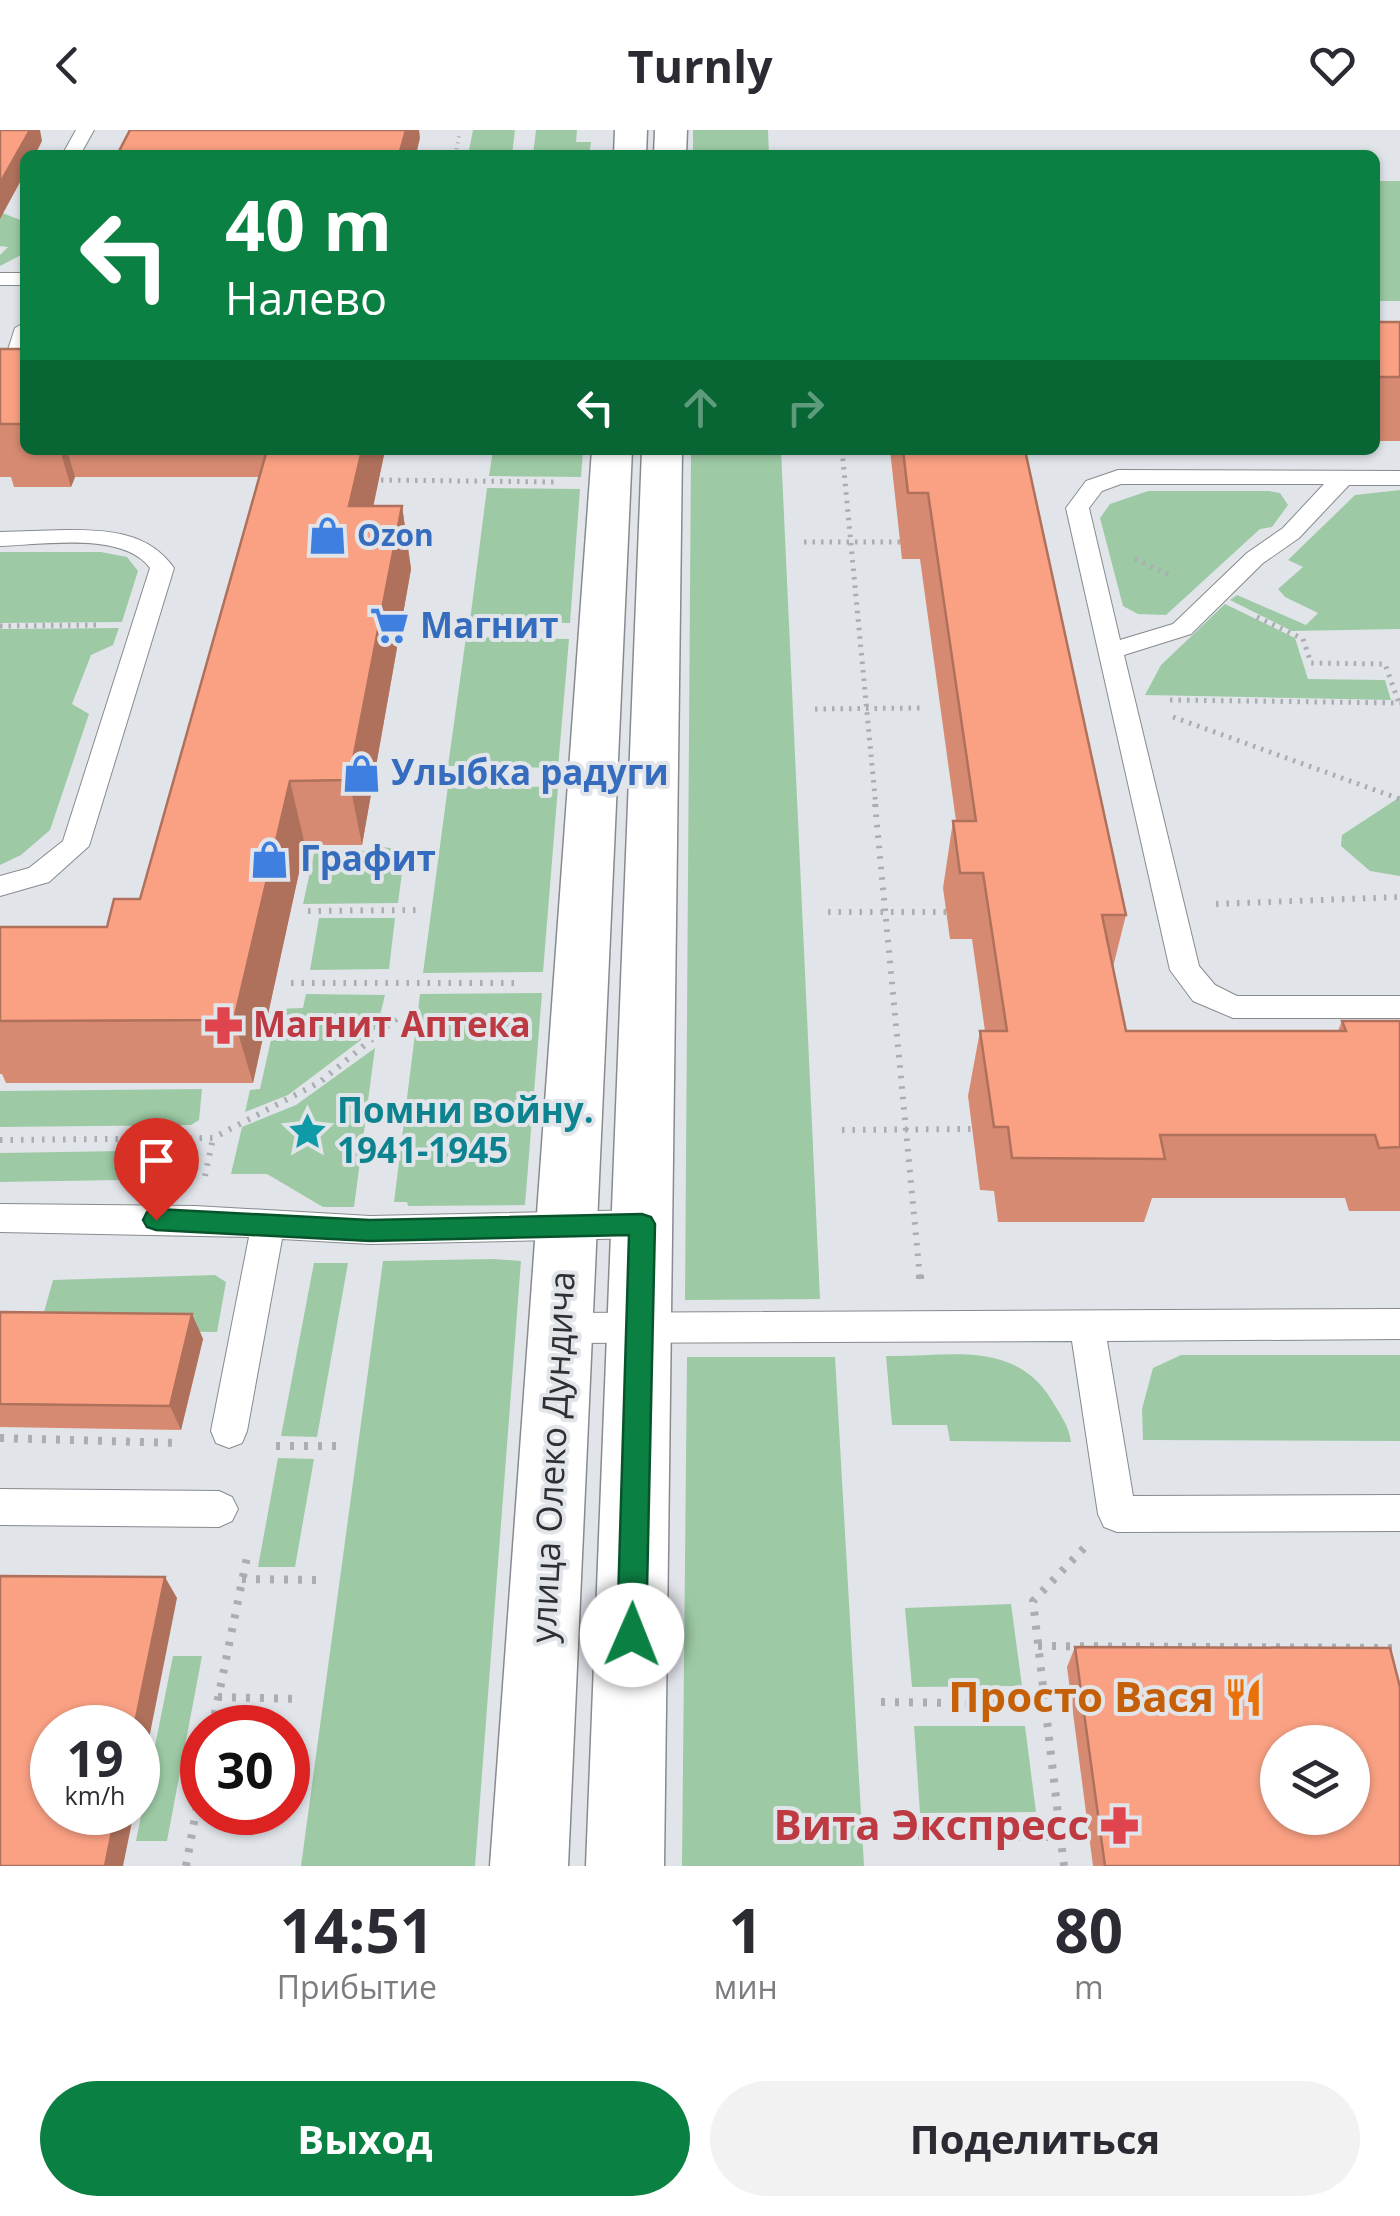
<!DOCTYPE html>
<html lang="ru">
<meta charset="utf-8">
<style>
body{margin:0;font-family:"Open Sans",sans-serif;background:#f2f2f3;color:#2b2b33;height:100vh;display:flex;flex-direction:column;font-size:38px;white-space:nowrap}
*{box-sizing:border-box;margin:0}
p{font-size:32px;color:#7c7c81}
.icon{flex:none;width:55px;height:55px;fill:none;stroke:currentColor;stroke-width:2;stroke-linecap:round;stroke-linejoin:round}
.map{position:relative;height:1736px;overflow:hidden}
.details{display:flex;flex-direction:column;background:#fff;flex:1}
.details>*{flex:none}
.hud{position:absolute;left:20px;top:20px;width:1360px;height:305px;border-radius:15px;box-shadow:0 2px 8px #0004;background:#0b8043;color:#fff;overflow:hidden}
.fabs{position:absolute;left:1260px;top:1595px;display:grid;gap:20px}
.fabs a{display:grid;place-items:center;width:110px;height:110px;border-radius:50%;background:#fff;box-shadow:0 2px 8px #0004;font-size:50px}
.speed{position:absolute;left:30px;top:1575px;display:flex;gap:20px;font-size:50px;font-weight:700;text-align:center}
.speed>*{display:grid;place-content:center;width:130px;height:130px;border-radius:50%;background:#fff;box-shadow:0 2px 8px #0004;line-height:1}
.speed small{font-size:25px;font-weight:400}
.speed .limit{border:15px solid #d22;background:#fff;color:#111}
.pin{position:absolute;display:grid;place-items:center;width:85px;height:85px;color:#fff;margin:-102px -42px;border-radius:50% 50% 50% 0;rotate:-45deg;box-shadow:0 0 10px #0007}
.pin .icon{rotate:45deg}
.me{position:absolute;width:110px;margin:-55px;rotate:1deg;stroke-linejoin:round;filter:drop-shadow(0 0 8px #0008)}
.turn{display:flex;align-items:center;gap:35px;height:210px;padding:0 40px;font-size:45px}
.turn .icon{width:130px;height:130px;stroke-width:2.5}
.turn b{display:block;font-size:70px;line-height:85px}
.lanes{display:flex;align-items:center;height:95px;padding:0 40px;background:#0003;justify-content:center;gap:50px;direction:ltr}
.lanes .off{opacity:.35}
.eta{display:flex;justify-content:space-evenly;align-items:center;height:170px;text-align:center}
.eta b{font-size:60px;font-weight:700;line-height:70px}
.primary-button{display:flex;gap:20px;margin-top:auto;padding:20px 40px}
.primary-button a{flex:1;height:115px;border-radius:60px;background:#0b8043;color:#fff;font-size:40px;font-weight:700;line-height:115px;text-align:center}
.primary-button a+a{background:#f2f2f3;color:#2b2b33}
header{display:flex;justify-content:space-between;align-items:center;height:130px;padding:0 40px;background:#fff;font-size:45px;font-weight:700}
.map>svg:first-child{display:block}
.green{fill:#9dcaa5}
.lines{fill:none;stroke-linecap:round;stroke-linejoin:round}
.lane-casing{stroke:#878a8e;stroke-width:2}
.street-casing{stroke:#878a8e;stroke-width:3}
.path-far3{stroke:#aaadb1;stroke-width:4;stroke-dasharray:1 5;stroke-linecap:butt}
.path-far2{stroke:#aaadb1;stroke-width:5;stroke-dasharray:2.5 6;stroke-linecap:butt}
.path-far1{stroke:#aaadb1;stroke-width:6;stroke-dasharray:2.5 8;stroke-linecap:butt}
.path{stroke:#aaadb1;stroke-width:8;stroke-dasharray:4 10;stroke-linecap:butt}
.lane{fill:#fff;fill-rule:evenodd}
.street{fill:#fff;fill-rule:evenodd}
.wall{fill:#d78a72}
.shaded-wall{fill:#af715c}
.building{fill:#faa184;stroke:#af715c;stroke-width:2.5;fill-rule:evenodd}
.route{fill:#0b8043;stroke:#07532c;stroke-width:2.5}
.labels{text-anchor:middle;stroke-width:8;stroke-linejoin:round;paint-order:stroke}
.far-shop-label{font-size:30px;font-weight:bold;fill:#366cbe;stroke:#e1e5ea;text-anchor:start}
.shop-label{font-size:35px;font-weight:bold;fill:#366cbe;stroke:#e1e5ea;text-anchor:start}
.health-label{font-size:35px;font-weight:bold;fill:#be3a42;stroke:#e1e5ea;text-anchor:start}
.culture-label{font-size:35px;font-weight:bold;fill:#0d838f;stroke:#e1e5ea;text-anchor:start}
.street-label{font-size:35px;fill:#2d2f31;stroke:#e1e5ea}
.near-food-label{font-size:42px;font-weight:bold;fill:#c56008;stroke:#e1e5ea;text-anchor:end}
.near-health-label{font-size:42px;font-weight:bold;fill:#be3a42;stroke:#e1e5ea;text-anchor:end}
</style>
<header><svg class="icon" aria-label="back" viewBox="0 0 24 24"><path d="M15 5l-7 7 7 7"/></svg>Turnly<svg class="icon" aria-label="heart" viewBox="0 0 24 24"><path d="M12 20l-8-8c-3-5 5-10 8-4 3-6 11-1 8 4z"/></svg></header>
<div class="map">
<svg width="1400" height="1736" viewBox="0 0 1400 1736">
<rect width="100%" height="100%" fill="#e1e5ea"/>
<g class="green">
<polygon points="473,0 515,0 512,25 468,25"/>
<polygon points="536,0 577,0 576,12 591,12 589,25 533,25"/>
<polygon points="693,0 768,0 769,25 693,25"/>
<rect x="1375" y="51" width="25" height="120"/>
<polygon points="0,82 23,91 25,123 0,136 0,125 8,117 0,116"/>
<polygon points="493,320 583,320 581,347 489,346"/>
<polygon points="691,320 781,320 820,1169 685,1170"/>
<polygon points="487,358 580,359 570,493 470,491"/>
<polygon points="1400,360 1400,499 1292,501 1230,470 1237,465 1306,495 1318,483 1285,467 1278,459 1303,437 1288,430 1355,365"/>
<polygon points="1148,361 1269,361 1280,363 1288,375 1272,397 1260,399 1166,485 1138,484 1123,476 1100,388 1110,374"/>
<polygon points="0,422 101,422 127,427 138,441 122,492 0,493"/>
<polygon points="1225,474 1295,508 1308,549 1385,550 1391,570 1145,565 1161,535"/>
<polygon points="119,498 113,515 91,525 72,574 89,584 50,700 21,725 0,735 0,499"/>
<polygon points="466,507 569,509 558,638 448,636"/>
<polygon points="448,656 558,657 543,842 423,843"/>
<polygon points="1400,667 1400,746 1370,741 1341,716 1342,705"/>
<polygon points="374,716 405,720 398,773 303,774 315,719 370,721"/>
<polygon points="319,788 395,788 389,839 310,840"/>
<polygon points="542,863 525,1075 408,1076 407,1072 394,1072 420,864"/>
<polygon points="306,864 385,865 377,898 288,965 245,982 250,960 260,959 278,879 303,878"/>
<polygon points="375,918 354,1077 323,1077 267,1044 231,1044 242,997 296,975"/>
<polygon points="202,959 199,990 191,995 0,997 0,961"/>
<polygon points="186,1020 180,1049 0,1052 0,1023"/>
<polygon points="493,1129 521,1131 475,1736 301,1736 383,1131"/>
<polygon points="314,1133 348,1133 317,1307 281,1306"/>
<polygon points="215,1145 226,1152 217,1202 39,1200 53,1150"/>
<polygon points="1181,1225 1400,1225 1400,1311 1143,1310 1142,1279 1153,1238"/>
<path d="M886 1226C949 1227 1013 1209 1051 1269 1059 1283 1069 1295 1071 1312L950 1311 947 1295H892Z"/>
<polygon points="687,1227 835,1227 864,1736 682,1736"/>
<polygon points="278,1328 314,1329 295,1437 258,1437"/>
<polygon points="1011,1474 1022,1556 912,1557 905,1478"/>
<polygon points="173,1526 202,1526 167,1711 136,1711"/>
<polygon points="1025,1596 1036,1682 920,1683 914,1596"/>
</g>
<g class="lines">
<defs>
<g id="lane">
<polygon points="76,0 94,0 80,25 62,25"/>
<rect x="0" y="143" width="25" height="12"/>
<polygon points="25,192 22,238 19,242 5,242 2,238 15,198"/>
<path d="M1118 340 1400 341V355H1349L1299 408 1263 433 1191 504 1124 525 1199 836 1215 855 1237 866H1400V888H1233L1193 871 1170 840 1066 378 1086 351ZM1121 354H1324L1283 398 1247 423 1173 494 1120 510 1089 378 1102 361Z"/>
<path d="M65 400C107 400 148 401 174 438L89 716 49 752 0 766V746L29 738 63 711 150 438C123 401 41 415 0 416V402Z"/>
<polygon points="0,1074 195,1076 370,1086 642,1080 654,1084 659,1094 654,1104 642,1108 370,1114 282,1109 247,1301 242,1313 229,1318 216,1313 211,1301 249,1107 0,1102"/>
<polygon points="1400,1179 1400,1209 1107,1211 1133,1366 1400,1365 1400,1401 1117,1402 1104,1397 1098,1384 1072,1211 561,1213 549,1209 544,1198 549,1187 561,1183"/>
<polygon points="0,1359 219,1361 232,1367 238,1379 232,1391 219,1397 0,1395"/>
</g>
<g id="street">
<polygon points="615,0 647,0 646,25 614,25"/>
<polygon points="655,0 687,0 686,25 654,25"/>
<polygon points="592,320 632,320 568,1736 490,1736"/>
<polygon points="642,320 682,320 664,1736 586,1736"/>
</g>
</defs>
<use href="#lane" class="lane-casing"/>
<use href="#street" class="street-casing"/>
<polyline class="path-far3" points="455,25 460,2"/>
<g class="path-far2">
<polyline points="842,320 876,677"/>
<polyline points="381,350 555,352"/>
<polyline points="804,412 900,412"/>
<polyline points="1135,429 1174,447"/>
<polyline points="1257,487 1303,509 1311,533 1385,534 1399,573"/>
<polyline points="0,496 99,495"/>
<polyline points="457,499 546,500"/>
<polyline points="1170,570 1400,573"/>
<polyline points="815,579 922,578"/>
<polyline points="1173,587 1400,669"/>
<polyline points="435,647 534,647"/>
</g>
<g class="path-far1">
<polyline points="875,674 920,1148"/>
<polyline points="1216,774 1400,767"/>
<polyline points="308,781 416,780"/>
<polyline points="828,782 946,782"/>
<polyline points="291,853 520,853"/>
<polyline points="842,1000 972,999"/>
<polyline points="0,1010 213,1008 320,952 401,885"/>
<polyline points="205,1046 213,1008"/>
</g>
<g class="path">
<polyline points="920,1145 920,1150"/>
<polyline points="0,1308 179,1313"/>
<polyline points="276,1316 339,1316"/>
<polyline points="242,1449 321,1450"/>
<polyline points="1038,1516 1400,1518"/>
<polyline points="218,1567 302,1569"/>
<polyline points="881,1572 1043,1574"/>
<polyline points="212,1598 248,1422"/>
<polyline points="890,1706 1060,1707"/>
<polyline points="186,1736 202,1649"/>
<polyline points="1064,1736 1033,1471 1085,1417"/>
</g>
<use href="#lane" class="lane"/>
<use href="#street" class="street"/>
</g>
<g class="wall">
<rect x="1375" y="192" width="25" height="119"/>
<polygon points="0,219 25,219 25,320 385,320 373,376 402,376 411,439 362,715 305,715 253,953 6,953 2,944 0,944 0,797 107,797 140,769 259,347 75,347 71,357 14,357 11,347 0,347"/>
<polygon points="890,320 1025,320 1126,785 1113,837 1126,901 1338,901 1342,891 1400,891 1400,1081 1349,1081 1345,1068 1152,1068 1144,1092 998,1092 994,1061 980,1060 968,966 980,901 985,901 972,809 950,809 943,758 953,691 956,691 920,429 902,429"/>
<polygon points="0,1182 192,1184 203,1209 181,1300 0,1297"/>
<polygon points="1075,1517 1400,1736 1093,1736 1067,1537"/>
</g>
<g class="shaded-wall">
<polygon points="30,0 40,0 42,11 35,25 25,25 25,43 0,89 0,53"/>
<polygon points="406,0 419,0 420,8 416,25 399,25"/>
<polygon points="60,320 67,320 75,347 71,357"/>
<polygon points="362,320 385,320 360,440 349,376"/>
<polygon points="402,376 411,439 362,715 349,650"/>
<polygon points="290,651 305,715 253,953 234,890"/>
<polygon points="192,1184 203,1209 181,1300 170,1276"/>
<polygon points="165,1447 177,1468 138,1664 138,1598 134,1598"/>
<polygon points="116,1682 134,1682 123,1736 105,1736"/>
</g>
<g class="building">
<polygon points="0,0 30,0 0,53"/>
<polygon points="130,0 406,0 399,25 117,25"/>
<rect x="1375" y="192" width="25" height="55"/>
<rect x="0" y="219" width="25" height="75"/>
<polygon points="267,320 362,320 349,376 402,376 349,650 290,651 234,890 0,891 0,797 107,797 114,769 140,769"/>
<polygon points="903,320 1025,320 1126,785 1102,785 1126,901 1346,901 1342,891 1400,891 1400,1017 1379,1018 1375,1005 1160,1005 1165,1029 1012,1028 1008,997 994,997 980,901 1007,901 983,743 960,743 953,691 976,691 928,363 908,363"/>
<polygon points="0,1182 192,1184 170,1276 0,1274"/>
<polygon points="0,1446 165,1447 134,1598 52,1598 52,1682 116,1682 105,1736 0,1736"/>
<path d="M1075 1517 1390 1518 1400 1557V1736H1105ZM1278 1612H1352V1688H1278Z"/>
</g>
<polygon class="route" points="156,1079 370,1090 642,1084 651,1087 655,1094 646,1505 642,1515 632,1519 621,1515 617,1505 629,1105 370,1111 156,1100 147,1097 143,1090 147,1082"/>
<defs>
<symbol id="shop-bare" viewBox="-9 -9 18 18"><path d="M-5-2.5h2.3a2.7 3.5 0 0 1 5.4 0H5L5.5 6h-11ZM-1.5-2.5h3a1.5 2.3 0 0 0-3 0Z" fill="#3f7fe0" stroke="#e1e5ea" stroke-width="2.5" paint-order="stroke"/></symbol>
<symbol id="supermarket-bare" viewBox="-9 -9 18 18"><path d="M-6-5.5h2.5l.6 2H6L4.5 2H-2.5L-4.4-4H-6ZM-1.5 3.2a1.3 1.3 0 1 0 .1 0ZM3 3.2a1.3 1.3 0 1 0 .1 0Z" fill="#3f7fe0" stroke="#e1e5ea" stroke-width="2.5" paint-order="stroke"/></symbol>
<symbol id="pharmacy-bare" viewBox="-9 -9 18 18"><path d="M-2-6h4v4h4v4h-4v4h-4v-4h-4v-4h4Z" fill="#e0444e" stroke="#e1e5ea" stroke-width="2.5" paint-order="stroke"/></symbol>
<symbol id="sight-bare" viewBox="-9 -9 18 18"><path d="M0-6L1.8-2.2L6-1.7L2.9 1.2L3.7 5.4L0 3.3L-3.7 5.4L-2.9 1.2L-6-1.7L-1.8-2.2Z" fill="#0f9aa8" stroke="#e1e5ea" stroke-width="2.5" paint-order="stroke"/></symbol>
<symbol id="restaurant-bare" viewBox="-9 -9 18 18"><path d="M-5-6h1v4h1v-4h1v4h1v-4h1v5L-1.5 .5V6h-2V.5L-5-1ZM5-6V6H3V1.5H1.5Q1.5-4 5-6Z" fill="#e8710a" stroke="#e1e5ea" stroke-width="2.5" paint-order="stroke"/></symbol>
</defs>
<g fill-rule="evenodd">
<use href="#shop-bare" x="300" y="378" width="55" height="55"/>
<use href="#supermarket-bare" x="362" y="468" width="55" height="55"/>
<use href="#shop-bare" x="334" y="616" width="55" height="55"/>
<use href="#shop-bare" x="242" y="702" width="55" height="55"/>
<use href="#pharmacy-bare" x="196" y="868" width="55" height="55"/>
<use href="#sight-bare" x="280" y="974" width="55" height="55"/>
<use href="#restaurant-bare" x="1216" y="1540" width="55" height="55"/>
<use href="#pharmacy-bare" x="1092" y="1668" width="55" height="55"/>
</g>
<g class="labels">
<g class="far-shop-label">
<text x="357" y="416">Ozon</text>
</g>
<g class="shop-label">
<text x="420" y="508">Магнит</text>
<text x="391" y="655">Улыбка радуги</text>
<text x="300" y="741">Графит</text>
</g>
<g class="health-label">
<text x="253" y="907">Магнит Аптека</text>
</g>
<g class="culture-label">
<text x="337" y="993">Помни войну.<tspan x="337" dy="40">1941-1945</tspan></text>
</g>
<g class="street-label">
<text transform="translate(553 1327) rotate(-87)" y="12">улица Олеко Дундича</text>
</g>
<g class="near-food-label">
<text x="1214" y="1582">Просто Вася</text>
</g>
<g class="near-health-label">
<text x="1089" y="1710">Вита Экспресс</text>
</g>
</g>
</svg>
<div class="fabs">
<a><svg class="icon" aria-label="layers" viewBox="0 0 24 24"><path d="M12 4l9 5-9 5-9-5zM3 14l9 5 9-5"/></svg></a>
</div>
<div class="speed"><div>19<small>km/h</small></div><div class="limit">30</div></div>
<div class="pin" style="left:156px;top:1090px;background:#d93025"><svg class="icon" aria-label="arrive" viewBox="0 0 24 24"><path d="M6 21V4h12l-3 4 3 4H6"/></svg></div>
<svg class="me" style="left:632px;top:1505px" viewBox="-20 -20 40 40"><circle r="19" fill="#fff"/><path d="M0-13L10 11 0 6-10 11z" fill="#0b8043"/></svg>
<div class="hud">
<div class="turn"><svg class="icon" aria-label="left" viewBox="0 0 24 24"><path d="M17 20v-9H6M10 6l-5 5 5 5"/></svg><div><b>40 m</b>Налево</div></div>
<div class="lanes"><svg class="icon" aria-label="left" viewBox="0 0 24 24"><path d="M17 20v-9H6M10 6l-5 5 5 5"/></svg><svg class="icon off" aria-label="ahead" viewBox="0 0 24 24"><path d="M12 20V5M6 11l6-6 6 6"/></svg><svg class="icon off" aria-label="right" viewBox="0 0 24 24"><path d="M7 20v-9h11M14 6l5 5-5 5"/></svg></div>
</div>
</div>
<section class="details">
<div class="eta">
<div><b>14:51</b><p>Прибытие</p></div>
<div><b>1</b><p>мин</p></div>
<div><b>80</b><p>m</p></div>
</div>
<div class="primary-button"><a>Выход</a><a>Поделиться</a></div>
</section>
